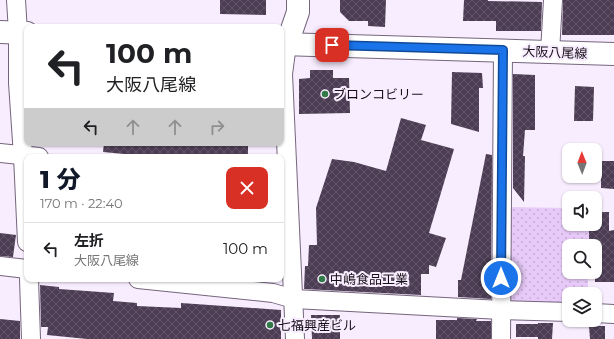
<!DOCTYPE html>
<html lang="ja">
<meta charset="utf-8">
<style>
body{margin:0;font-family:Montserrat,"Noto Sans JP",sans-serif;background:#f2f2f2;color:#202124;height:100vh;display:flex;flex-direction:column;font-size:15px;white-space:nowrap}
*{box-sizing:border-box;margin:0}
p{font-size:13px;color:#757577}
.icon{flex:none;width:22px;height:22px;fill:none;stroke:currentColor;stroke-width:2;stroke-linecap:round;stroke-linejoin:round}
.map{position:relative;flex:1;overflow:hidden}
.drawer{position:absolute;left:24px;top:154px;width:260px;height:128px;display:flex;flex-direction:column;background:#fff;border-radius:8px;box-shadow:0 1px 3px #0004}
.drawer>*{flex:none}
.hud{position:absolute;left:24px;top:24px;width:260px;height:122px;border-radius:8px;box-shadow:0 1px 3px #0004;background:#fff;color:#202124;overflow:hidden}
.needle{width:26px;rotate:359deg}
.buttons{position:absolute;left:562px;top:143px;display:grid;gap:8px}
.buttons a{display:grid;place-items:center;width:40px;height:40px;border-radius:8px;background:#fff;box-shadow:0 1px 3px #0004;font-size:20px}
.pin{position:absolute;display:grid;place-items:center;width:34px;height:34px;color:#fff;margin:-17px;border-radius:8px;box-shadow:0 2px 6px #0006}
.me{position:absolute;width:44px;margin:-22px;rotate:0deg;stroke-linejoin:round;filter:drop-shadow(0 0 3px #0008)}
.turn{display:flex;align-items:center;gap:14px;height:84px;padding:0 16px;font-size:18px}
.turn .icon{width:52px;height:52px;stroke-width:2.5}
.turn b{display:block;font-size:28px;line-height:34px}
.lanes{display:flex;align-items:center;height:38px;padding:0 16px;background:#0003;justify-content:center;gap:20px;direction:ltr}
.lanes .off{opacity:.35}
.round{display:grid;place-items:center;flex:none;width:42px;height:42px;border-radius:8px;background:#f2f2f2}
.overview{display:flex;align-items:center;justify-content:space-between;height:68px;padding:0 16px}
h1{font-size:24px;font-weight:800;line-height:30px;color:#111827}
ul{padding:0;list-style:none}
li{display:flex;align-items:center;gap:12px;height:52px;padding:0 16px;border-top:1px solid #e0e0e0}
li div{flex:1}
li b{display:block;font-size:15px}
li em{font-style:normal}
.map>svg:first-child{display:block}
.park{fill:url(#park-dots)}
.building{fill:url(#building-cross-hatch)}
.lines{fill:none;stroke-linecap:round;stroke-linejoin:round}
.minor-casing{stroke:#75657e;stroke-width:20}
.major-casing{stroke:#75657e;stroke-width:24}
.minor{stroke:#fff;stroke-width:18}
.major{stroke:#fff;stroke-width:22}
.route-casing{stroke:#114b97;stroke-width:10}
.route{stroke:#1a73e8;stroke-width:7}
.poi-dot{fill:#317b48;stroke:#f8edfe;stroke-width:1.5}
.labels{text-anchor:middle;stroke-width:4;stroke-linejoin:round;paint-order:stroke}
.street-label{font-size:13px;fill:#150f18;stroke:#f8edfe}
.poi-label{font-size:13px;fill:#150f18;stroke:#f8edfe;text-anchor:start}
</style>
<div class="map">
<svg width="614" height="339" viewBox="0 0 614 339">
<defs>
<pattern id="park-dots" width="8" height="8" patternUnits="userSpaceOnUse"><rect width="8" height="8" fill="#e7caf8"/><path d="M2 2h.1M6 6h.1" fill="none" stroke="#c5acd4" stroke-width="1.8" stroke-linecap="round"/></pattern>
<pattern id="building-cross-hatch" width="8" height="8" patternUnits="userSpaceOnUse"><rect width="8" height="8" fill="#4c3d54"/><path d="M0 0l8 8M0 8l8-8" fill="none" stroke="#625568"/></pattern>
</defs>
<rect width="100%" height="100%" fill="#f8edfe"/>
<polygon class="park" points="509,207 569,208 569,224 589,224 589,246 569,246 569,272 588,272 588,294 569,294 569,307 513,306 507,296"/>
<g class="building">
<polygon points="220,0 266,0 266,15 220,14"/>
<polygon points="340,0 386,0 385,27 368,26 368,21 349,21 340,12"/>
<polygon points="464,0 488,0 488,1 542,2 541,31 496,31 496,21 463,21"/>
<polygon points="563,0 614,0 614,35 562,35"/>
<polygon points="310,70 333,70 333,78 349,78 350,113 299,114 299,79 310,78"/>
<polygon points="452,72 482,73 483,88 479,88 479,132 451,124"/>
<polygon points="513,74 535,75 535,130 525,130 523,156 525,156 524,202 513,188"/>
<polygon points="575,86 594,87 593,121 574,121"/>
<polygon points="401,118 426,125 421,140 454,149 429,233 446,238 436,267 429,265 429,274 421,274 421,295 304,289 305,266 308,266 309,245 317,245 316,208 332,159 354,162 386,171"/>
<polygon points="104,143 248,143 248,157 156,157 103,152"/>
<polygon points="486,154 492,155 492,158 491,299 458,297 458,280 461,280"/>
<polygon points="601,161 614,161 614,189 601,188"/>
<polygon points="595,212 609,212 609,231 614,230 614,282 595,282 595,246 589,246 589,224 595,224"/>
<polygon points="0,233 16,235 13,257 0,256"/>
<polygon points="40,285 59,287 59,289 114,293 113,301 137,303 137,306 181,308 181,303 281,310 281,339 87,339 47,335 48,327 41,327"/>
<polygon points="311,315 340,315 340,339 312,339"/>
<polygon points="457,318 477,319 476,321 491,321 491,339 436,339 436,320 457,320"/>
<polygon points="0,319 20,321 20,339 0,339"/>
<polygon points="538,323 553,323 552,339 538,339 538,337 516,337 516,324 538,324"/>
<polygon points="589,326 605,326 605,339 590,339"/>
</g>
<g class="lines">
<defs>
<g id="minor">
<polyline points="16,0 18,32 18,83 23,156 27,242"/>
<polyline points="287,44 283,74 295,339"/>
<polyline points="550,52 553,0"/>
<polyline points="0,153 39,157"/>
<polyline points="0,266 27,269"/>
<polyline points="29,279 31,339"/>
<polyline points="138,279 273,293 294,299 501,310 569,312"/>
<polyline points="595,313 614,314"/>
<polyline points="501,339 503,50"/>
</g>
<g id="major">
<polyline points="0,32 27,33"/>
<polyline points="281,44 614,54"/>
<polyline points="287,44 298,12 298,0"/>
</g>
</defs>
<use href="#minor" class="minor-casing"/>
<use href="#major" class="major-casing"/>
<use href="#minor" class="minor"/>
<use href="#major" class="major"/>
</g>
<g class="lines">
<defs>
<polyline id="route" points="332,45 503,50 501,278"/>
</defs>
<use href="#route" class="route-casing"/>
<use href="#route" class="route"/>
</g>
<g class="poi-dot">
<circle cx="325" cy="94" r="4"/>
<circle cx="322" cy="279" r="4"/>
<circle cx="270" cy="325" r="4"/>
</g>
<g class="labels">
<g class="street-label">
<text transform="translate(555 52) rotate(2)" y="5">大阪八尾線</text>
</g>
<g class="poi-label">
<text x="333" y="99">ブロンコビリー</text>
<text x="330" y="284">中嶋食品工業</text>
<text x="278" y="330">七福興産ビル</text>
</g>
</g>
</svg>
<div class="buttons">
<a><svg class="needle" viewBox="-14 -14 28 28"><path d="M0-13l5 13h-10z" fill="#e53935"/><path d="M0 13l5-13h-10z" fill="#757577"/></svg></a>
<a><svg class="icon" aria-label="sound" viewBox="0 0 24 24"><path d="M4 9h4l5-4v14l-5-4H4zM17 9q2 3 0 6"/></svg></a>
<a><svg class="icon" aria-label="search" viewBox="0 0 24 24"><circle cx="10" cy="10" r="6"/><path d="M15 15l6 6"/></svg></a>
<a><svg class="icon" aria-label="layers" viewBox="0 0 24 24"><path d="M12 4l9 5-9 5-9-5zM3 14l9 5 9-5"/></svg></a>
</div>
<div class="pin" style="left:332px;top:45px;background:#d93025"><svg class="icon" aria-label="arrive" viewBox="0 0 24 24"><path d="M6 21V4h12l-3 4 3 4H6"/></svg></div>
<svg class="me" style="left:501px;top:278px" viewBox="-20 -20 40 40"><circle r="17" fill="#1a73e8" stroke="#fff" stroke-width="3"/><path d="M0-11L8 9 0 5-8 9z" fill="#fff"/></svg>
<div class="hud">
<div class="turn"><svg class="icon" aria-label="left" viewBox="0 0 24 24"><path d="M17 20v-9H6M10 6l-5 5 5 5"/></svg><div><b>100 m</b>大阪八尾線</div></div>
<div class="lanes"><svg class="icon" aria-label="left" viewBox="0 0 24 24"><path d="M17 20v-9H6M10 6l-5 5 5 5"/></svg><svg class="icon off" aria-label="ahead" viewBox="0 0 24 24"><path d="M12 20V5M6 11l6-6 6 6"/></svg><svg class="icon off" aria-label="ahead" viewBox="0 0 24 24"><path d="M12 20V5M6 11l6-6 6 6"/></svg><svg class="icon off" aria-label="right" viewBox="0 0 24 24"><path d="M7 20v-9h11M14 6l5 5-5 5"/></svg></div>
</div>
<section class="drawer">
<div class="overview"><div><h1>1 分</h1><p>170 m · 22:40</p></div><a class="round" style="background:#d93025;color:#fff"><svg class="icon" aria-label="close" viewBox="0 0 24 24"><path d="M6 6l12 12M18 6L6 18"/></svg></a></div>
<ul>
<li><svg class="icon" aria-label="left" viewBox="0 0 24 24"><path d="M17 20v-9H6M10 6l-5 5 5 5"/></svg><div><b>左折</b><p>大阪八尾線</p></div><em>100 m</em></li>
</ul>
</section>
</div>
